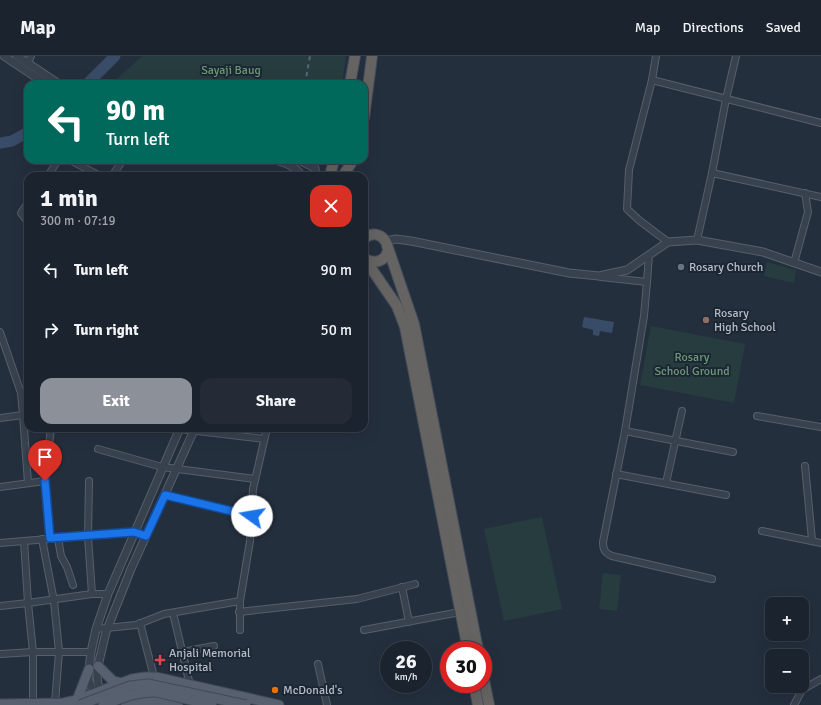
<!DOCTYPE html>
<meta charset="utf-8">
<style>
body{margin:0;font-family:Signika,sans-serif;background:#242b36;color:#f1f3f6;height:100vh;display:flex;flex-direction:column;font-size:15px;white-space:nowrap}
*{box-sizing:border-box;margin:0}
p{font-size:13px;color:#a0a4aa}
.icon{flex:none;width:22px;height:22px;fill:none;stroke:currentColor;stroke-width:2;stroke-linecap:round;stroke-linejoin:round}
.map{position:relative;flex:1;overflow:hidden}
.side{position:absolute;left:24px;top:116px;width:344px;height:260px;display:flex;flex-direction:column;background:#1b232e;border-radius:12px;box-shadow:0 4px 16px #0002,0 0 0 1px #39404a}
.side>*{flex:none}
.top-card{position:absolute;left:24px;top:24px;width:344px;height:84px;border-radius:12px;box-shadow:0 4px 16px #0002,0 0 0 1px #39404a;background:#00695c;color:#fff;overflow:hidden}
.buttons{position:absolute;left:765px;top:541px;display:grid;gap:8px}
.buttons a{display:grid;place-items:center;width:44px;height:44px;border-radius:8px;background:#1b232e;box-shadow:0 4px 16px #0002,0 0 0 1px #39404a;font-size:20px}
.speed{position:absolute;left:380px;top:585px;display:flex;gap:8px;font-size:20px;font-weight:700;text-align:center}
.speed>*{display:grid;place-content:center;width:52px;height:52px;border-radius:50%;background:#1b232e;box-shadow:0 4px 16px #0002,0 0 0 1px #39404a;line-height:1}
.speed small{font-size:10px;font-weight:400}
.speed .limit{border:6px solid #d22;background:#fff;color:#111}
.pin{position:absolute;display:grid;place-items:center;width:34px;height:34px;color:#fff;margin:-41px -17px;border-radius:50% 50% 50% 0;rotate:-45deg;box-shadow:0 0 4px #0007}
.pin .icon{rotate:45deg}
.me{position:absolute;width:44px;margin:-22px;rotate:283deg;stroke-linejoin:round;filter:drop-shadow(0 0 3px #0008)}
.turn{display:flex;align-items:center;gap:14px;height:84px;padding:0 16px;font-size:18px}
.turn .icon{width:52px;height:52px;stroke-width:2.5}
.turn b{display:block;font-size:28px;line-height:34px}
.round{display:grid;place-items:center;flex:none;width:42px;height:42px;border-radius:12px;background:#242b36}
.head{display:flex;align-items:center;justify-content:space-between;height:68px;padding:0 16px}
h1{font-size:24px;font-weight:700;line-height:30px}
.button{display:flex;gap:8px;margin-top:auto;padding:8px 16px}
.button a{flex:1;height:46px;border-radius:12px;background:#8c9099;color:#fff;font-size:16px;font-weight:700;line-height:46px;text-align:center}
.button a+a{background:#242b36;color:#f1f3f6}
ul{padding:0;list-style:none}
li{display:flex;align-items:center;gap:12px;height:60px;padding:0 16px}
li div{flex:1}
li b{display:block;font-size:15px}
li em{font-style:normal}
header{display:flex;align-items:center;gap:24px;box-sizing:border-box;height:56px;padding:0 20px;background:#1b232e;border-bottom:1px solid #39404a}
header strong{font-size:19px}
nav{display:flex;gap:22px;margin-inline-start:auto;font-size:14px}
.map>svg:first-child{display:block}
.green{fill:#263c3f}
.water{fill:#394c67}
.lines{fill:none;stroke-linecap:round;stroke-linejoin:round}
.river{stroke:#394c67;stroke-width:11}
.minor-casing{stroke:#565f6c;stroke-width:8}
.tertiary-casing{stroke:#565f6c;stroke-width:9}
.primary-casing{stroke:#414a57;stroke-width:11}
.trunk-casing{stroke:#434c59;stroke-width:12}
.minor{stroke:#38414e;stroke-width:6}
.tertiary{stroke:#38414e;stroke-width:7}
.primary{stroke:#56606e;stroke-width:9}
.trunk{stroke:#656462;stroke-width:10}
.rail{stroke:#5a6575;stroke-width:2;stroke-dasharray:4 4;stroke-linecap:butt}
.primary-bridge-casing{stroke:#414a57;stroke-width:11;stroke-linecap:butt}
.primary-bridge{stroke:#56606e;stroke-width:9}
.route-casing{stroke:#114b97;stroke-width:10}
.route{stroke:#1a73e8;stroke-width:7}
.worship-dot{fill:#6b7280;stroke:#1d2633;stroke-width:1.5}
.education-dot{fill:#8d6e63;stroke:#1d2633;stroke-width:1.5}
.health-dot{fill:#e0444e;stroke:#1d2633;stroke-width:1.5}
.food-dot{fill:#e8710a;stroke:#1d2633;stroke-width:1.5}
.labels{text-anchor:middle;stroke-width:4;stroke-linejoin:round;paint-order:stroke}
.park-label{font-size:12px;fill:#6b9a76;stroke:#1d2633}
.poi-label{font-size:12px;fill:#b4bcc9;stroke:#1d2633;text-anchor:start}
</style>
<header>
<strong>Map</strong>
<nav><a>Map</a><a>Directions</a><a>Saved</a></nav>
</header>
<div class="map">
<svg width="821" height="649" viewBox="0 0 821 649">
<rect width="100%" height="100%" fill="#242f3e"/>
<g class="green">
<polygon points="142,0 346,0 342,28 116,28 118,22"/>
<polygon points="767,206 796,214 794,227 764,220"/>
<polygon points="651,270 745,288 734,347 640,329"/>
<polygon points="542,461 562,553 504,565 484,473"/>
<polygon points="603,517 621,519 617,555 599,553"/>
</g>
<polygon class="water" points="584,261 614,266 612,277 600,275 599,280 593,279 593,274 582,271"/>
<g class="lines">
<g class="river">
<polyline points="87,28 115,0"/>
<polyline points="0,87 12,85 28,76"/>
</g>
<defs>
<g id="minor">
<polyline points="656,0 652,24 629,114 627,153 640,165 668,186"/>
<polyline points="28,7 31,0"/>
<polyline points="652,24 821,67"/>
<polyline points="70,104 100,120"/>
<polyline points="712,117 726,43 736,0"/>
<polyline points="48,120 58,104"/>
<polyline points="112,120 123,104"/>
<polyline points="28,147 21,157 28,166"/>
<polyline points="697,184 712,117 821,141"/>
<polyline points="794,207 808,156 805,137"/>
<polyline points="601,221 647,226 649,199"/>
<path d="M647 226 644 260 625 375 603 486C603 494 605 497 612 500L712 523"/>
<polyline points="0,276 21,337"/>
<polyline points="23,359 28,427"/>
<polyline points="757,360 821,371"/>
<polyline points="0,362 23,359 21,337 28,336"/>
<polyline points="180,373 264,383"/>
<polyline points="625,375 733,396"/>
<polyline points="98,393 162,411 255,423"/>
<polyline points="805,410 812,484"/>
<polyline points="616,418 726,439"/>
<polyline points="45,425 50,482"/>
<polyline points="89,425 88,481 92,538"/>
<polyline points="666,427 682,355"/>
<polyline points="0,431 45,425 51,372"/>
<polyline points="165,439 251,460"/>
<polyline points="762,475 821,487"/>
<polyline points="58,482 61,500 67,511 73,529"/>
<polyline points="42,483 54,545 59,596 55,647"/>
<polyline points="0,487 24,485"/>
<polyline points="402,531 409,566"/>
<polyline points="108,538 92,538 28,547 24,485 134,476 146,480"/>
<polyline points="240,545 240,574"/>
<polyline points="0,550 28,547 33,596 33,647"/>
<polyline points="239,556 357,543 415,528"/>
<polyline points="173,557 190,629"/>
<polyline points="140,567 154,621"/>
<polyline points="96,573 136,569 164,558 240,545 250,485 253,433 267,372"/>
<polyline points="364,574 460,556"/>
<polyline points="182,596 214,590"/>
<polyline points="0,598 33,596 91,596"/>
<polyline points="318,608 327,649"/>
<polyline points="794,649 802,634 821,623"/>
</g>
<g id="tertiary">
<polyline points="4,0 46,28"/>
<polyline points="17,0 59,28"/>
<path d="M275 104C286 107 295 110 302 120"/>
<polyline points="299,104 315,112 316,120"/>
<polyline points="386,185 396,183 411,185 569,217 599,220 627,214 668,186 697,184 763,196 821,216"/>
<polyline points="102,640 98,628 97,620 98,610 106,576 131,513 195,372"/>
<polyline points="98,649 88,622 91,596 96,573 108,538 180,372"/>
</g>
<g id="primary">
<polyline points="98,610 113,625 122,627"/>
<polyline points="77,644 89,613"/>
<polyline points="0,648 63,647 77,644 132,623 145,621 156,621 279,649"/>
<path d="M126 649C145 642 158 645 178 649"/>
</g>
<g id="trunk">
<polyline points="350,28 355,0"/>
<polyline points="364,62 372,0"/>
<polyline points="330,120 334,104"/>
<polyline points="343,120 353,104"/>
<path d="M364 183C381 167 399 197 379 205 373 207 368 205 364 202"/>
<polyline points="387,189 414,268 478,594"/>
<polyline points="364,202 397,250 405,271 468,594"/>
<polyline points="483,619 489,649"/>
<polyline points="474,628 478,649"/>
</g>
</defs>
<use href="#minor" class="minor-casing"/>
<use href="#tertiary" class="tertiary-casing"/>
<use href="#primary" class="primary-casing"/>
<use href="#trunk" class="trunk-casing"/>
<use href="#minor" class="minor"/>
<use href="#tertiary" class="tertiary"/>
<use href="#primary" class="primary"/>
<use href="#trunk" class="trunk"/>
<polyline class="rail" points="305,28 310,0"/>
<defs>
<g id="primary-bridge">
<polyline points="80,649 130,630 148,628 246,649"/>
<path d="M103 649C120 643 137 635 156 636L212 649"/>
</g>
</defs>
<use href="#primary-bridge" class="primary-bridge-casing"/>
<use href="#primary-bridge" class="primary-bridge"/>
</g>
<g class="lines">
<defs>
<polyline id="route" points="45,425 50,482 134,476 146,480 165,439 252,460"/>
</defs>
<use href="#route" class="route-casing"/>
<use href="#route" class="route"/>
</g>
<circle class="worship-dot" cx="681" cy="211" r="4"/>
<circle class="education-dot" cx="706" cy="264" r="4"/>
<path class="health-dot" d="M158 598h4v4h4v4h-4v4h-4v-4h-4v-4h4z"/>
<circle class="food-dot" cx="275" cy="634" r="4"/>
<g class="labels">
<g class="park-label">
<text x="231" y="18">Sayaji Baug</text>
<text x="692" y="305">Rosary<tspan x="692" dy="14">School Ground</tspan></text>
</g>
<g class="poi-label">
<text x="689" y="215">Rosary Church</text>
<text x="714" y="261">Rosary<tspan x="714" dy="14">High School</tspan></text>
<text x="169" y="601">Anjali Memorial<tspan x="169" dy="14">Hospital</tspan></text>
<text x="283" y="638">McDonald's</text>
</g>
</g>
</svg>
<div class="buttons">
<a>+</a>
<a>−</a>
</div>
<div class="speed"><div>26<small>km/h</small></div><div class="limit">30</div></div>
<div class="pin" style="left:45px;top:425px;background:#d93025"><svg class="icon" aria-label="arrive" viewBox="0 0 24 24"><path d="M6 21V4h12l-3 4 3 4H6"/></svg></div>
<svg class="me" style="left:252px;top:460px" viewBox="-20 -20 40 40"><circle r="19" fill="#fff"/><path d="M0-13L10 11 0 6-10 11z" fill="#1a73e8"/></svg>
<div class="top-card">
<div class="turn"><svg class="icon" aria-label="left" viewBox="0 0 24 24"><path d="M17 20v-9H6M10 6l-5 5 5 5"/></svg><div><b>90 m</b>Turn left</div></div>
</div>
<section class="side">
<div class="head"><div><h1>1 min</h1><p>300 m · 07:19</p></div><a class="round" style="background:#d93025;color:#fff"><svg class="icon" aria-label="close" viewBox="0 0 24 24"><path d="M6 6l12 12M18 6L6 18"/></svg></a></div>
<ul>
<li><svg class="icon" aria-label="left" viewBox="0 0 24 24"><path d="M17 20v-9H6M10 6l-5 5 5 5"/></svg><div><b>Turn left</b></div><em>90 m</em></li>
<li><svg class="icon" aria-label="right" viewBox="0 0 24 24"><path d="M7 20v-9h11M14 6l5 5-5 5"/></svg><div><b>Turn right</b></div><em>50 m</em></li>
</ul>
<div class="button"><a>Exit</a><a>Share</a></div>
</section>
</div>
